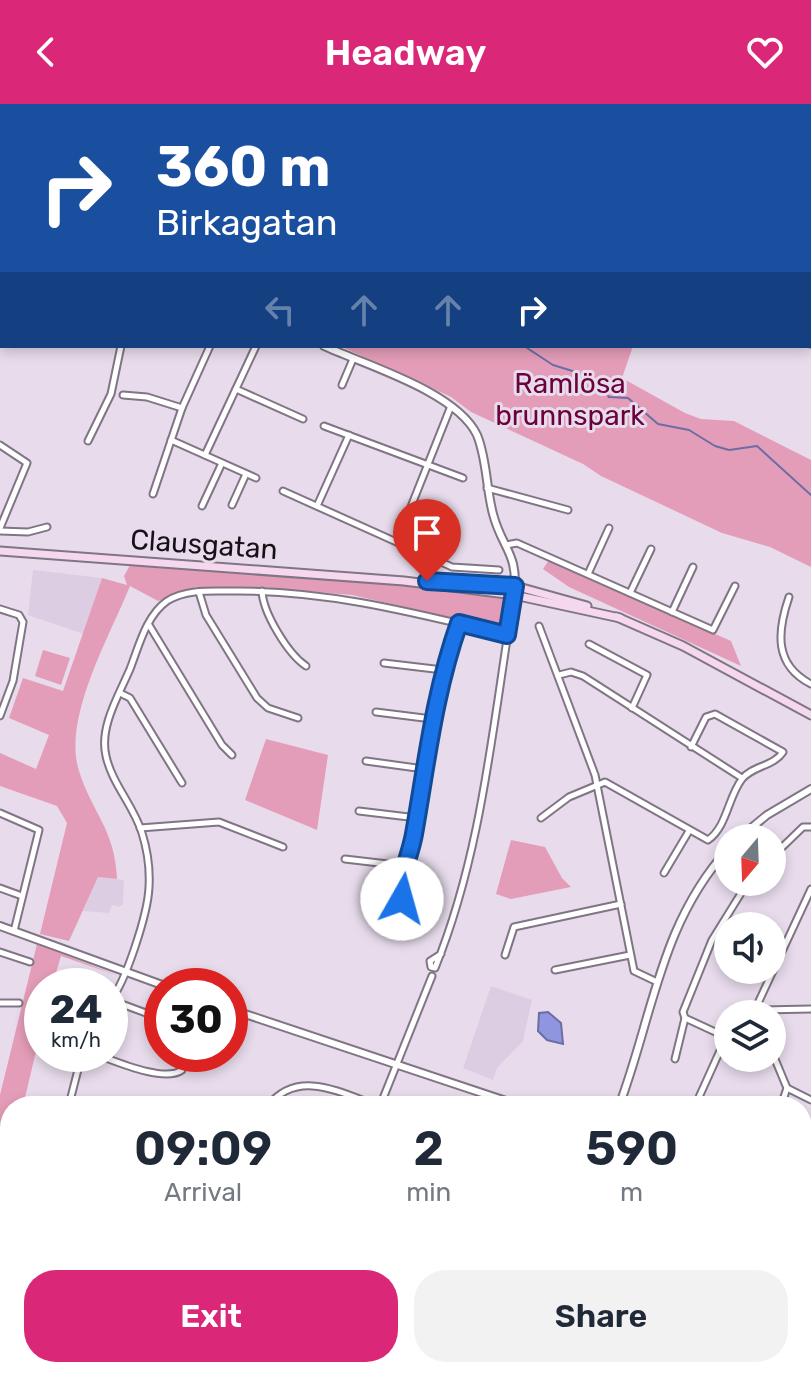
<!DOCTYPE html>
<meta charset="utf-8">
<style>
body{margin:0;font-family:Rubik,sans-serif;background:#f2f2f3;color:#1f2937;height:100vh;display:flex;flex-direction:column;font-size:30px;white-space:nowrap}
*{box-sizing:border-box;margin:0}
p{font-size:26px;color:#747a83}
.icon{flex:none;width:44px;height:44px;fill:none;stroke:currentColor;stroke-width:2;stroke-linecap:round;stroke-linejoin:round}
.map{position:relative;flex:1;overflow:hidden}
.sheet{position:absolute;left:0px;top:992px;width:812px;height:282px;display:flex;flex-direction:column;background:#fff;border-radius:32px 32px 0 0;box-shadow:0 4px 12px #0003}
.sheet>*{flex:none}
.hud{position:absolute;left:0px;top:0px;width:812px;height:244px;box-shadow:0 4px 12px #0003;background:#1a4fa0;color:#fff;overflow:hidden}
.needle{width:52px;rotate:199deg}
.buttons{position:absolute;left:714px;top:720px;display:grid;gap:16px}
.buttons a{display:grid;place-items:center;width:72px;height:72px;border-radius:50%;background:#fff;box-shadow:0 4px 12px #0003;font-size:40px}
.speed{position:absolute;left:24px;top:864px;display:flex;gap:16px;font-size:40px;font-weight:700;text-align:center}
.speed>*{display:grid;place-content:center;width:104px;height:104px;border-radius:50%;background:#fff;box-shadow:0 4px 12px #0003;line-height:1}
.speed small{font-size:20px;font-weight:400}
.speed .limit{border:12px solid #d22;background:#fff;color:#111}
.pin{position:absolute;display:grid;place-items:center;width:68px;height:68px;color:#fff;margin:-82px -34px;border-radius:50% 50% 50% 0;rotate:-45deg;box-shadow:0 0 8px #0007}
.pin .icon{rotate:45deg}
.me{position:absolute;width:88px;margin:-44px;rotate:7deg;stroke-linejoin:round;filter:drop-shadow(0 0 6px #0008)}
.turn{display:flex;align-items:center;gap:28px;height:168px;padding:0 24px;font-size:36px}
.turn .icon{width:104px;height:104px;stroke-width:2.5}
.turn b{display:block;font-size:56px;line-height:68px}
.lanes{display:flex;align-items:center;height:76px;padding:0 24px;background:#0003;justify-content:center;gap:40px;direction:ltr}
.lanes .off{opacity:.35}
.eta{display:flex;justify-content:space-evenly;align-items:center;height:136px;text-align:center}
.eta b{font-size:48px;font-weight:600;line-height:56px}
.cta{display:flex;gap:16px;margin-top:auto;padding:16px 24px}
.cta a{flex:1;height:92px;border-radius:32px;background:#db2777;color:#fff;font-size:32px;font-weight:600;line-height:92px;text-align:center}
.cta a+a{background:#f2f2f3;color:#1f2937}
header{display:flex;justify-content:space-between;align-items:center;height:104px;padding:0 24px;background:#db2777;color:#fff;font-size:36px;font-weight:600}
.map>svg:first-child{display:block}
.built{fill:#ddcde3}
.green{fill:#e49db8}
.water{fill:#9095e0;stroke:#6b6da4;stroke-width:2}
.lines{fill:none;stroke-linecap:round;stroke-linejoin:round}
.stream{stroke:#6b6da4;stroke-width:2}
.minor-casing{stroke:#807584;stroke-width:9}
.tertiary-casing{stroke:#807584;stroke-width:10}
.secondary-casing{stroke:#807584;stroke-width:11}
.minor{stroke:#fff;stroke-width:5}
.tertiary{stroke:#fff;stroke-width:6}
.secondary{stroke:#f5d8ee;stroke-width:7}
.rail{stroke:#3e3840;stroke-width:2;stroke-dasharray:14 14;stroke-linecap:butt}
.route-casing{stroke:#114b97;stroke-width:20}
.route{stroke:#1a73e8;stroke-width:14}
.labels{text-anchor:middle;stroke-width:6;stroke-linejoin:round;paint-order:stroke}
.park-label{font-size:28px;fill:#6a023c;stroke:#e8dcec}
.street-label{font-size:28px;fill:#161117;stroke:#e8dcec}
</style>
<header><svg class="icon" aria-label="back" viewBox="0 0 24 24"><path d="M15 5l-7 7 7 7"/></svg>Headway<svg class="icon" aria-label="heart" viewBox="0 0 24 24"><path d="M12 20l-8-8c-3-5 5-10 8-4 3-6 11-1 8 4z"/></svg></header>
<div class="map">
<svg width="811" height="1273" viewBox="0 0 811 1273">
<rect width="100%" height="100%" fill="#e8dcec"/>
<g class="built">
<polygon points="33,466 102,474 84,530 28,511"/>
<polygon points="98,773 124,776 123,800 119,803 112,801 109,809 83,807"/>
<polygon points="399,803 397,810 404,814 398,828 378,819 377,805"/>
<polygon points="491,882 532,896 523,937 497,964 493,976 463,964"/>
</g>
<g class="green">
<polygon points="340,242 633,242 622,274 685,309 701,315 734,317 811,356 811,463 770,443 722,429 601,372 583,360 471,308 451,293"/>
<polygon points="549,456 731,537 741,562 569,483 543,465"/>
<path d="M130 461 394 480 503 492 507 502 503 520 495 524 352 491 260 483H196L158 497 130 482C110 532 62 614 79 667 92 709 115 725 117 775L98 773 69 837 40 830 67 719 57 702 0 682V649L36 665 49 631 9 614 23 574 63 587 102 474 127 481 124 472Z"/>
<polygon points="43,546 70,554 61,581 35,572"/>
<polygon points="266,635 328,651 317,726 245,696"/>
<polygon points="511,736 545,743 562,774 571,783 511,795 496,790"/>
<polygon points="37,840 119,872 61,852 52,882 42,882 42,922 23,1002 10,1002 10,1264 32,1264 31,1273 0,1273 0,1219 10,1182 0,1179 0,991"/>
</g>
<polygon class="water" points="548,908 561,919 563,940 547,936 538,927 539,909"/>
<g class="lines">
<g class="stream">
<polyline points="200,0 204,2"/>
<polyline points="524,242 553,261 592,273 609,293 628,294 658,320 689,326 715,342 729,346 757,342 811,391"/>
</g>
<defs>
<g id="minor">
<polyline points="18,0 27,2"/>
<polyline points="319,0 325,2"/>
<polyline points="121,2 122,0"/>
<polyline points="188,2 189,0"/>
<polyline points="805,2 805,0"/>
<polyline points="0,49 2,49"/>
<polyline points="0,180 2,180"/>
<polyline points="810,240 811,240"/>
<polyline points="342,281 353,255"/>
<polyline points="236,285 303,315"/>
<polyline points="123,291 147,293 182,304"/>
<polyline points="324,322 463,374"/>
<polyline points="171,336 256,374"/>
<polyline points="88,337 111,290 121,242"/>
<polyline points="0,341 27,359 0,424"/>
<polyline points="205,351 256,242"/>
<polyline points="487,384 568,406"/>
<polyline points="283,387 452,463 499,466"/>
<polyline points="153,390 182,304 210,242"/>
<polyline points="232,401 246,370"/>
<polyline points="202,402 222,359"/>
<polyline points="317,402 349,331"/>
<polyline points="0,427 28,428 47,423"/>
<polyline points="397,438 451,302"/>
<polyline points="506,441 517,439 713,526 735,482"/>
<polyline points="588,470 609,424"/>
<path d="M262 487C263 509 288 550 306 562"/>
<polyline points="199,488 206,511 257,594 268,604 298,614"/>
<polyline points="630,489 651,445"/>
<path d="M789 493C777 528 774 561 811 580"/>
<polyline points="0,505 19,511 23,518 13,577 0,612"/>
<polyline points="672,508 693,463"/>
<polyline points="149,521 222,641 232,651"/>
<polyline points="539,522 595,671 634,867 655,877"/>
<polyline points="589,540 647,571 632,604"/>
<polyline points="384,559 443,566"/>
<polyline points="559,571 571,568 583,572 742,674"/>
<polyline points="120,589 130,594 182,679"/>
<polyline points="376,608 432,615"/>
<polyline points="366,657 424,665"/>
<polyline points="359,707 417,714"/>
<polyline points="0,709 39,726 14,827"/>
<path d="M541 714 569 693 605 678 708 736C727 723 728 693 742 675 752 662 774 662 783 648L715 610 706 613 691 643"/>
<polyline points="140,724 219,718 283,743"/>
<polyline points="772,753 803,723 811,723"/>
<polyline points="345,755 405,762"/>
<polyline points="664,769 689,727"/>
<polyline points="0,784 22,792"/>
<polyline points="405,803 401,774 414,732 437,584 459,519"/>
<polyline points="0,848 30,858"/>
<path d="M441 850 430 857 431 863 435 864C483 746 493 616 514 491"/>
<polyline points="505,851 514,823 621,800"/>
<polyline points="555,866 630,851"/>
<polyline points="111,896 162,915"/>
<path d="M110 897C126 878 148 809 149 783 150 766 147 745 142 729 134 702 112 680 106 652 99 623 119 591 130 565 139 542 146 512 167 497 186 485 211 487 232 487 328 486 415 509 507 531"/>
<polyline points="0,899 19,899"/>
<polyline points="756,906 811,905"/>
<polyline points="753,910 811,785"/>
<polyline points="726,933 685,914 683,908 712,836 748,778"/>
<polyline points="772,948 787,984 781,1002"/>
<path d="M95 950C115 957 164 979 182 966L183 950"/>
<polyline points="675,955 685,914"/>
<polyline points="787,984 811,996"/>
<polyline points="75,1002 71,993 82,950"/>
<path d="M268 1002C298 964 341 989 378 1002"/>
<polyline points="380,1002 432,872"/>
<polyline points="695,1002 728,929"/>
<polyline points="802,1186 811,1188"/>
<polyline points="283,1264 287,1273"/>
<polyline points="452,1264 466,1273"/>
<polyline points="562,1264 576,1273"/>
<polyline points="737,1264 790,1273"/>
<polyline points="192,1273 193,1264"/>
<polyline points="357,1273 365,1264"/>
<polyline points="665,1273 668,1264"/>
<polyline points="799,1273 811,1241"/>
</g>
<g id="tertiary">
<polyline points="361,0 380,2"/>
<polyline points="339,2 339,0"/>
<polyline points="723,2 752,0"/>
<path d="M324 242C366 261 457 288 477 331 487 355 486 384 493 410 502 445 519 449 514 491"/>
<polyline points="739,734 767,711 811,685"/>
<polyline points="0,822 165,882"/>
<polyline points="230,905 521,1002"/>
<path d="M619 1002C653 912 660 820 728 745"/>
<polyline points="802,1087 811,1091"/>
<polyline points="438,1273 445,1264"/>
</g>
<g id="secondary">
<polyline points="0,447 404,477 514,491 620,514"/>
<polyline points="442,478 515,482 587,502"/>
<polyline points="617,513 683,542 811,611"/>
</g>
</defs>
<use href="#minor" class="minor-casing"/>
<use href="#tertiary" class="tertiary-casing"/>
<use href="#secondary" class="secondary-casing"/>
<use href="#minor" class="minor"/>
<use href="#tertiary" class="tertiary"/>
<use href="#secondary" class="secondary"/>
<g class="rail">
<polyline points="421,0 468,2"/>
<polyline points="471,2 517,0"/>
</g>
</g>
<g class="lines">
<defs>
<path id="route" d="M402 795C399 771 410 753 414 730 427 657 434 590 459 519L507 531 515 482 427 477"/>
</defs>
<use href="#route" class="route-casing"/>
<use href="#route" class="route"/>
</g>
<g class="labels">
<g class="park-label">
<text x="570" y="289">Ramlösa<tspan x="570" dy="32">brunnspark</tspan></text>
</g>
<g class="street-label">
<text transform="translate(204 440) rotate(4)" y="10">Clausgatan</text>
</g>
</g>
</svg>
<div class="buttons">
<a><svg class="needle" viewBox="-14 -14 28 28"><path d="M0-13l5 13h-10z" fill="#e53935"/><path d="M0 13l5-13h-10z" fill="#747a83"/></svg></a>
<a><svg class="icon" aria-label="sound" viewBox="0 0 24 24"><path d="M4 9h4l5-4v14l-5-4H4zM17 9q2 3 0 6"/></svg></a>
<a><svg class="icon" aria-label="layers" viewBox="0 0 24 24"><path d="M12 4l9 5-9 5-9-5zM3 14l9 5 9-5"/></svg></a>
</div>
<div class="speed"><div>24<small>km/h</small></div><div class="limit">30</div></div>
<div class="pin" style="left:427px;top:477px;background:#d93025"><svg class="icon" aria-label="arrive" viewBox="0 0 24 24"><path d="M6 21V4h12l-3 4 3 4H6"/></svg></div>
<svg class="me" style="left:402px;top:795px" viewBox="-20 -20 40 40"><circle r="19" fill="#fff"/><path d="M0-13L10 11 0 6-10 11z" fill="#1a73e8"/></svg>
<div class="hud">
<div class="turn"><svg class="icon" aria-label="right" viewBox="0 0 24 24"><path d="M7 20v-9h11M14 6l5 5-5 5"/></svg><div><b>360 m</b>Birkagatan</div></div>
<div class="lanes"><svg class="icon off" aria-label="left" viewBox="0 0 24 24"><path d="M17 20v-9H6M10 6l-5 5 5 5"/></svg><svg class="icon off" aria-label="ahead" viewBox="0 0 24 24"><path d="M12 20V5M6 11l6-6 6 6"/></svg><svg class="icon off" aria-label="ahead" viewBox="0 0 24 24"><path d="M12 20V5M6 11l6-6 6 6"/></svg><svg class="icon" aria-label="right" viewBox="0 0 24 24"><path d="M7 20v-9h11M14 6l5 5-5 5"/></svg></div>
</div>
<section class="sheet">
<div class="eta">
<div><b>09:09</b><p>Arrival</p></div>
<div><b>2</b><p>min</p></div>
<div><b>590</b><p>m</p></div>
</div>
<div class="cta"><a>Exit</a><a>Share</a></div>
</section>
</div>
